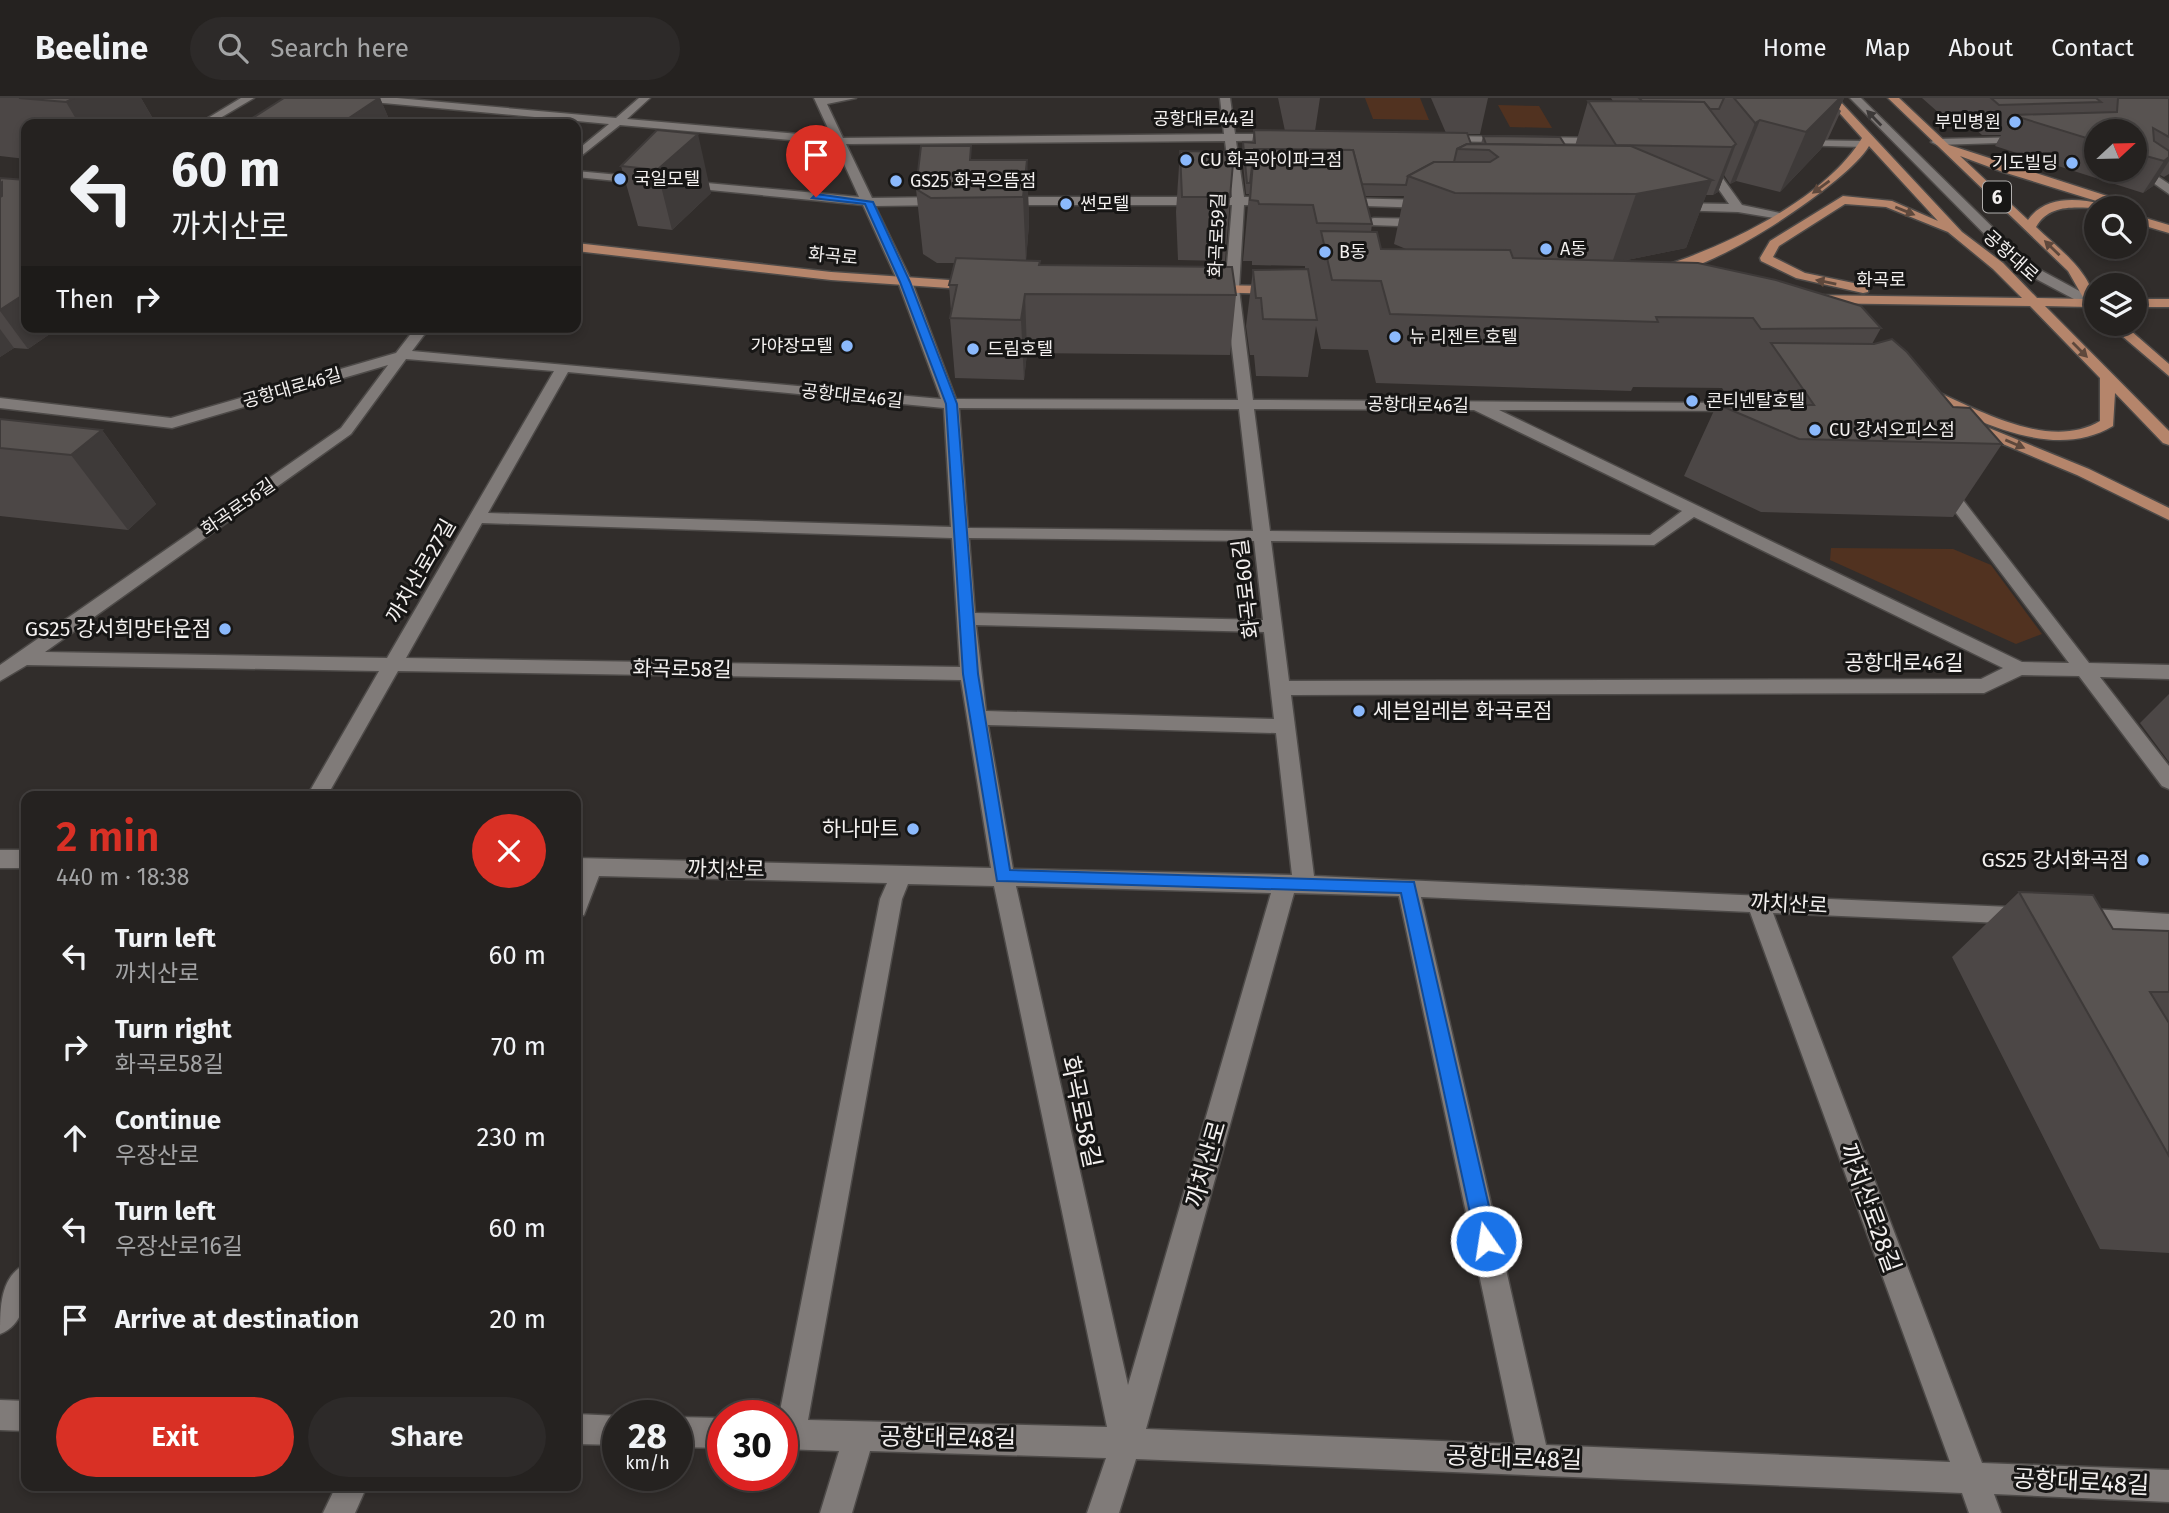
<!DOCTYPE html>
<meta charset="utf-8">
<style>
body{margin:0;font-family:"Fira Sans","Noto Sans KR",sans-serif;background:#2d2a29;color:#f1f3f6;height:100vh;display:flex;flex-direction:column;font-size:26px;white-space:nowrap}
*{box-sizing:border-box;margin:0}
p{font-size:23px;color:#a3a4a5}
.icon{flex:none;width:38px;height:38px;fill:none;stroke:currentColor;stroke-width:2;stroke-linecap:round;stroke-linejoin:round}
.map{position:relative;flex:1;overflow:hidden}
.sheet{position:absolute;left:21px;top:693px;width:560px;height:700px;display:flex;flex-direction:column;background:#252220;border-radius:14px;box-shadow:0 4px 10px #0003,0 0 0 2px #423f3e}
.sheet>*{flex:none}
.top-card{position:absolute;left:21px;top:21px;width:560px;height:214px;border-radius:14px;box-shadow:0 4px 10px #0003,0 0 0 2px #423f3e;background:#252220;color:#f1f3f6;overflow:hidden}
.needle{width:46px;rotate:68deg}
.controls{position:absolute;left:2084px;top:21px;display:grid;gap:14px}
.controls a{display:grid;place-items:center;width:63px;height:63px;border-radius:50%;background:#252220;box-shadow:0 4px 10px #0003,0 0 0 2px #423f3e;font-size:35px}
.speed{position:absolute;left:602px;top:1302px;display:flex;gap:14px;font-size:35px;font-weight:700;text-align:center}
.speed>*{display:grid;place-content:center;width:91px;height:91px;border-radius:50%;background:#252220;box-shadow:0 4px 10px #0003,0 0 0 2px #423f3e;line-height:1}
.speed small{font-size:18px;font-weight:400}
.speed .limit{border:10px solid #d22;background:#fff;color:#111}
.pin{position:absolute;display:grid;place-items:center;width:60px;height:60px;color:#fff;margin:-72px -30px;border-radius:50% 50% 50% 0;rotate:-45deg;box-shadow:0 0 7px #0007}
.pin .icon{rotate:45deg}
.me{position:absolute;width:77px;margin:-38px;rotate:347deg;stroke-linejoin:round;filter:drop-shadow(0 0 5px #0008)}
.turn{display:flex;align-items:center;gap:24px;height:147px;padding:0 35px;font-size:32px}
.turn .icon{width:91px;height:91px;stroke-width:2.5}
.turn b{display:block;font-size:49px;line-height:60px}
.then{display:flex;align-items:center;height:66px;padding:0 35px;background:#0003;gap:14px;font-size:26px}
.round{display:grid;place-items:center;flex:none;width:74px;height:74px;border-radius:37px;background:#2d2a29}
.overview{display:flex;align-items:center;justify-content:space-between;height:119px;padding:0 35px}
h1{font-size:42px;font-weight:600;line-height:52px;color:#d93025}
.action{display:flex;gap:14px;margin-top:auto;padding:14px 35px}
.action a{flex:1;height:80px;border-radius:42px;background:#d93025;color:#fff;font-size:28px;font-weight:600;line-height:80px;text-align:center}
.action a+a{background:#2d2a29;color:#f1f3f6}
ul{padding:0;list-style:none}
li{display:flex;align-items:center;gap:21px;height:91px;padding:0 35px}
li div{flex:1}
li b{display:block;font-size:26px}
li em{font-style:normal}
header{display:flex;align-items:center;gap:42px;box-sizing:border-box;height:98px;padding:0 35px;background:#252220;border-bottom:2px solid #423f3e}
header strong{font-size:33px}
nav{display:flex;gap:38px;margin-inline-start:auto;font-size:24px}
.search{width:490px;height:63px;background:#2d2a29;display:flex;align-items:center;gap:18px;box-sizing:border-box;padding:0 24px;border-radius:38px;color:#a3a4a5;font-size:26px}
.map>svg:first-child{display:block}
.green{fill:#513220}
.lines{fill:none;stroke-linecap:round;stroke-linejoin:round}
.minor-casing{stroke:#4d4a48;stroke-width:3}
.major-casing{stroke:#4d4a48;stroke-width:3}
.minor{fill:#807b79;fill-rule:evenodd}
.major{fill:#b5856b;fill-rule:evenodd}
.wall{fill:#4c4746;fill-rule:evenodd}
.shaded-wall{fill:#3e3a39}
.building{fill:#585351;stroke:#3e3a39;stroke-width:2}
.oneway{fill:#3c3938}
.oneway2{fill:#5e483c}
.route{fill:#1a73e8;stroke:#114b97;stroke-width:2}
.poi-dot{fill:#8bb9fc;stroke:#171615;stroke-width:2.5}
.labels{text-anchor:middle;stroke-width:6;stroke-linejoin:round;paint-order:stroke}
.far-street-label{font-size:18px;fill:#f3f0ef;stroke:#171615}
.far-poi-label{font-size:18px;fill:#f3f0ef;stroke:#171615;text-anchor:start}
.shield{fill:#171615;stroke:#b1afae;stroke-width:2}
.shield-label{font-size:19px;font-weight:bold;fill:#f3f0ef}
.street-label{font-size:21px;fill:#f3f0ef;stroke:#171615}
.poi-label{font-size:21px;fill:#f3f0ef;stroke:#171615;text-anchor:end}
.near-street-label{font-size:24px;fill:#f3f0ef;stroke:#171615}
</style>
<header>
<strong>Beeline</strong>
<div class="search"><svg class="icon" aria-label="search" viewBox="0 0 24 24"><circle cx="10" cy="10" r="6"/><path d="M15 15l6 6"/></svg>Search here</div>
<nav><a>Home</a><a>Map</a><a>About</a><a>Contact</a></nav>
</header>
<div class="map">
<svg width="2169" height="1415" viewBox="0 0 2169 1415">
<rect width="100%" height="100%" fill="#312d2b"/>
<g class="green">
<polygon points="1365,0 1420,0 1429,22 1373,21"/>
<polygon points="1498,7 1539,8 1552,30 1510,29"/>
<polygon points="1831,450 1953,451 1991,467 2042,536 2016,546 1830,462"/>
</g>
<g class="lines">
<defs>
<g id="minor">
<polygon points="241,0 254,0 210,26 198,26"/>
<path d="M357 0H397L616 20 639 0H650L627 21 832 39 814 0H856L827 6 843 40 1224 36 1220 0H1230L1235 36H1282L1288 39 1282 42 1236 43 1244 99H1275L1281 103 1275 107H1244L1239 191 1253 302 1749 305 1752 308 1744 313 1499 312 2022 564 2069 565 1935 387 1943 382 1949 384 2089 565 2169 567V581L2100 579 2169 668V691L2162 688 2079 578 2022 577 1984 595 1291 597 1314 778 2033 810 2036 817 2033 824 2025 826 1773 815 1982 1365 2169 1372V1404L1994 1396 2001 1415H1969L1962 1395 1136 1361 1119 1415H1087L1106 1360 870 1353 852 1415H820L839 1353 782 1351V1318H779L880 801 887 785 599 778 584 817 576 819V760L991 770 961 582 398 573 327 698H307L379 573 27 567 0 583V567L341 330 388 267 172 330 0 310V300L171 320 396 255 416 229H430L412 253 941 301 898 184 863 107 576 79V73L859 99 835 46 620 27 576 62V53L609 26 362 3ZM1225 43 1232 99H999L993 103 999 107H1232L1225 191 1238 302 956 301 912 184 875 108 946 107 952 103 946 99 872 100 846 46ZM406 261 554 273 387 560 45 554 351 336ZM568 274 944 310 951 429 488 415ZM959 310 1239 311 1253 433 968 430ZM1254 311 1474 312 1682 413 1650 437 1270 433ZM1694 419 2003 570 1981 581 1289 583 1271 443 1654 447ZM482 425 952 440 960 569 406 560ZM969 440 1254 443 1263 522 975 515ZM976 527 1264 534 1274 621 986 613ZM988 627 1276 635 1292 777 1013 771ZM908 786 994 788 1107 1329 808 1322 902 801ZM1016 788 1271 795 1128 1287ZM1294 795 1399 798 1515 1346 1146 1331ZM1421 799 1750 814 1950 1364 1546 1347Z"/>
<polygon points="1850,0 1861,0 2031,167 2096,202 2096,208 2087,208 2021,173"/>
<polygon points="1440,38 1604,40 1610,43 1604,46 1436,43 1434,41"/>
<polygon points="2026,39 2032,42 2030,44 1937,47 1931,44 1937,41"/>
<polygon points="1797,42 1864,43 1870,46 1864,49 1793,47 1793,43"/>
<polygon points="1705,60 1709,61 1742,107 1780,115 1780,121 1738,114 1670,112 1668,109 1674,105 1729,106 1699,63"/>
<polygon points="2135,63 2169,86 2169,96 2135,72"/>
<polygon points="1338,100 1429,102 1435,106 1429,110 1334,107 1334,101"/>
<polygon points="1374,120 1428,121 1434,125 1428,129 1370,127 1370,121"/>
<rect x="0" y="752" width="26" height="18"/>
<polygon points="2078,810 2169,816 2169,834 2078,828 2070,826 2067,819 2070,812"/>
<path d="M26 1166C27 1192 28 1225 0 1236 0 1210 0 1178 26 1166Z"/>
<polygon points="0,1302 26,1303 26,1333 0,1332"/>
<polygon points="576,1316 620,1318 618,1347 576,1346"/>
<polygon points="677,1319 723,1320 723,1350 677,1349"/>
<polygon points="336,1388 367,1388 355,1415 323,1415"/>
</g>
<g id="major">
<path d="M1826 0H1837L1962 134 2003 165 2037 200 2084 201 2068 173 1888 0H1899L1949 47 2135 107V113L2119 110 2003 74 1960 58 2028 122C2045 98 2076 100 2101 106L2102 110C2081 111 2051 103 2036 129 2060 152 2096 177 2096 213L2089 209 2045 208 2169 333V347L2163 345 2115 295 2113 328C2051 365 1975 320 1916 295V289H1926C1976 310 2048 354 2100 323V280L2030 208 1808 205 1801 201 1808 197 2022 200 1993 171 1948 134 1886 109 1845 106 1779 148 1773 159 1805 175 1868 188V194L1863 195 1796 180 1761 163 1760 160 1770 143 1843 98 1892 103 1938 123 1869 48C1848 85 1701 182 1660 175V169C1727 148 1825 101 1862 40Z"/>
<polygon points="2135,117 2169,127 2169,135 2135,125"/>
<polygon points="576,145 831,174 978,184 985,188 978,192 831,182 576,153"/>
<polygon points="1209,187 1279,188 1286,192 1279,196 1204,194 1202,191"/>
<rect x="2135" y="201" width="34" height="8"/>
<polygon points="2108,226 2123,226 2169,266 2169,278"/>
<polygon points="1967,321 2089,371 2169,410 2169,422 2077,377 1962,329 1962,323"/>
</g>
</defs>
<use href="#minor" class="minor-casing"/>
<use href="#major" class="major-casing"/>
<use href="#minor" class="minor"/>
<use href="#major" class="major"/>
</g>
<g class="wall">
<polygon points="0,0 141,0 156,26 26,26 26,61 0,58"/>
<polygon points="380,0 391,26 247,26 246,24"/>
<path d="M1278 0H1320L1315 33 1446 35 1431 0H1488L1480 36H1467L1471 46H1481L1483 38 1565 47 1575 48 1588 3H1613L1611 0H1844L1839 11 1841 13 1828 41H1826L1821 51 1780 94 1736 83 1730 86 1724 77 1718 94 1713 97H1706L1686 150 1622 163 1881 230 1872 246 1953 309 2002 346 1953 419 1761 414 1684 378 1717 306H1742L1745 301H1729L1722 290 1633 289 1631 293 1376 285 1368 252 1321 251 1316 228 1308 279 1256 278 1254 257H1250L1246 228 1253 172 1305 171V168L1252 167V163H1243L1249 96H1246L1242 56 1243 44 1252 45 1254 32 1285 33ZM1365 98H1404L1394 146 1406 151H1381L1371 134 1372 126Z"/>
<path d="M1922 0H2169V76L2164 79 2160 77 2153 88 2143 95 1995 48 2001 37H1982L1957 15H1939ZM2096 33H2135V72H2096Z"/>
<polygon points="657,32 711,95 672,132 638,128 621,68"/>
<polygon points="1180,53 1234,54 1225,163 1178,162 1176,114"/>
<polygon points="972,62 1027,62 1029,126 1026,162 1040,163 1040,167 1236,197 1230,257 1027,255 1024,282 955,280 950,220 951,214 949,187 955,165 937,165 923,156 916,91"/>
<polygon points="0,80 26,229 60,229 28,251 14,250 0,259"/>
<polygon points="0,321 102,332 156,406 128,432 0,418"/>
<polygon points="2169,596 2169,664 2140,625"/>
<polygon points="2019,794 2113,831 2169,833 2169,1155 2100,1151 1952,859"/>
</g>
<g class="shaded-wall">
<polygon points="74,0 141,0 156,26 79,26 66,4"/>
<polygon points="380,0 391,26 340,26"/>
<polygon points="1840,0 1844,0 1821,51 1780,94 1806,34"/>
<polygon points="1760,22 1736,83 1730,86 1755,25"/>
<polygon points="698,36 711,95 672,132 657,72"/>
<polygon points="1736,46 1718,94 1713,97 1732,49"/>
<polygon points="2169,59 2169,63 2153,88 2143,95 2164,63"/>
<polygon points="1027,62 1029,126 1026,164 1023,99"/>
<polygon points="1712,82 1686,150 1612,165 1636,96"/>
<polygon points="2,84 26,121 0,133 0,85"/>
<polygon points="26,195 26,229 60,229 28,251 0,213 0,212"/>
<polygon points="1025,196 1027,255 1024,282 1021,222"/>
<polygon points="0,231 14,250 0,259"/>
<polygon points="102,332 156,406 128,432 71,357"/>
</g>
<g class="building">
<polygon points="19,0 74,0 66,4"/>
<polygon points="284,0 379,0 340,26 276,26 246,24"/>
<polygon points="1639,0 1724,0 1719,11 1710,11 1704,4 1642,3"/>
<polygon points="1734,0 1840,0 1806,34 1760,22 1755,25"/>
<polygon points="1991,0 2096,0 2101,4 1999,7"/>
<polygon points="2118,0 2169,0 2169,39 2153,30 2154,43 2169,53 2169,59 2164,63 2135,55 2135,33 2096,33 2096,43 2012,17 2117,14"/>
<polygon points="1588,3 1704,4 1736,46 1732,49 1616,47"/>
<polygon points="657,32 698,36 657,72 621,68"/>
<polygon points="1254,32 1467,35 1471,46 1467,46 1457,51 1454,64 1434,64 1408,78 1406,87 1362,86 1353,52 1254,51 1250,85 1247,85 1243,44 1255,45"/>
<polygon points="1483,38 1560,39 1565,47 1486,46"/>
<polygon points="1467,46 1631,48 1712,82 1636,96 1455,95 1408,78 1434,64 1490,64 1498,59 1489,52 1457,51"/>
<polygon points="921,48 971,48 970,62 1027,62 1023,99 931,100 916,91"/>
<polygon points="1254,51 1353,52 1372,126 1317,125 1313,107 1259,106 1258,103 1250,102"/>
<polygon points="1180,53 1234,54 1230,99 1182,99"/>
<polygon points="0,80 26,82 26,195 0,212 0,99 2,98 2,84 0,85"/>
<polygon points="1321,133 1377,134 1381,151 1510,152 1513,160 1698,165 1776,182 1861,208 1881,230 1761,231 1753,220 1656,219 1658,224 1390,216 1381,183 1332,182"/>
<polygon points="956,160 1040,163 1039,167 1232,169 1236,197 1025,196 1021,222 950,220 957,187 949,187"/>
<polygon points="1308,171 1317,222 1263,221 1261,200 1256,200 1253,172"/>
<polygon points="1892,241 1907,254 1953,309 1970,310 2002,346 1799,341 1717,306 1814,307 1771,245 1874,246"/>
<polygon points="0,321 102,332 71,357 0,350"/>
<polygon points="2019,794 2093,797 2113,831 2169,833 2169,894 2150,894 2169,925 2169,1058"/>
</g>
<defs><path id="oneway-solid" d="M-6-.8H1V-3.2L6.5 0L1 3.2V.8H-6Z" transform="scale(1.75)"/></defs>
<use class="oneway" href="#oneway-solid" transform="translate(1874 20) rotate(-134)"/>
<g class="oneway2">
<use href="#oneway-solid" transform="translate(1821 89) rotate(144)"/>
<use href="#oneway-solid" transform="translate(1905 113) rotate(22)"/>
<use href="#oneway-solid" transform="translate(2052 150) rotate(-136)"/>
<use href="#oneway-solid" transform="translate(1826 184) rotate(-169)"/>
<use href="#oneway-solid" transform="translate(2080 252) rotate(45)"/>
<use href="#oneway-solid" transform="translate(2015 346) rotate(23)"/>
</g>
<polygon class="route" points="816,96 873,104 910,184 957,306 978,576 1010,772 1414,784 1497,1143 1494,1150 1486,1153 1479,1150 1476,1143 1401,795 997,783 963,576 946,306 900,184 865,106 812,100"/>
<g class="poi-dot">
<circle cx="2015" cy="24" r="7"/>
<circle cx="1186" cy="62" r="7"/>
<circle cx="2072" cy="65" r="7"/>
<circle cx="620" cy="81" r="7"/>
<circle cx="896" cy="83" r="7"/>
<circle cx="1066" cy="106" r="7"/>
<circle cx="1546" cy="151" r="7"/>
<circle cx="1325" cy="154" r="7"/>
<circle cx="1395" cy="239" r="7"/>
<circle cx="847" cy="248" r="7"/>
<circle cx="973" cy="251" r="7"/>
<circle cx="1692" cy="303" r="7"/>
<circle cx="1815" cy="332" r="7"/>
<circle cx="225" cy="531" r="7"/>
<circle cx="1359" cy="613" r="7"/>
<circle cx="913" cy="731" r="7"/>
<circle cx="2143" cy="762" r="7"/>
</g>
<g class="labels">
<g class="far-street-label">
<text x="1204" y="27">공항대로44길</text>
<text transform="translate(1217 137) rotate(-88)" y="6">화곡로59길</text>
<text transform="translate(833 158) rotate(5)" y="6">화곡로</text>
<text transform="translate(2011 158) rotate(42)" y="6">공항대로</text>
<text x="1881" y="188">화곡로</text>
<text transform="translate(292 290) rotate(-16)" y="6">공항대로46길</text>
<text transform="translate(852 298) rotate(6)" y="6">공항대로46길</text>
<text transform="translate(1418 307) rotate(1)" y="6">공항대로46길</text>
<text transform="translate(238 409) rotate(-35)" y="6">화곡로56길</text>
</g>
<g class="far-poi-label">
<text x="2001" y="30" text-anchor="end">부민병원</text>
<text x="1200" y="68">CU 화곡아이파크점</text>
<text x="2058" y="71" text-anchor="end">기도빌딩</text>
<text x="634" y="87">국일모텔</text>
<text x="910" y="89">GS25 화곡으뜸점</text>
<text x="1080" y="112">썬모텔</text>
<text x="1560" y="157">A동</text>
<text x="1339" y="160">B동</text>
<text x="1409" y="245">뉴 리젠트 호텔</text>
<text x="833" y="254" text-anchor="end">가야장모텔</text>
<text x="987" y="257">드림호텔</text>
<text x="1706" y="309">콘티넨탈호텔</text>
<text x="1829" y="338">CU 강서오피스점</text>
</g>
<rect class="shield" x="1983" y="83.5" width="28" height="31" rx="5"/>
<g class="shield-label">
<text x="1997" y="106">6</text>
</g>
<g class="street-label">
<text transform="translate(421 473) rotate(-60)" y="7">까치산로27길</text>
<text transform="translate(1246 491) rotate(-97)" y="7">화곡로60길</text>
<text x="1904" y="572">공항대로46길</text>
<text transform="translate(682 571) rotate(1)" y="7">화곡로58길</text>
<text transform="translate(726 771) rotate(1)" y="7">까치산로</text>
<text transform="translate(1789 806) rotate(3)" y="7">까치산로</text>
</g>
<g class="poi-label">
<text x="211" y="538">GS25 강서희망타운점</text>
<text x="1373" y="620" text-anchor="start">세븐일레븐 화곡로점</text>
<text x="899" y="738">하나마트</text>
<text x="2129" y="769">GS25 강서화곡점</text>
</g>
<g class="near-street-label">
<text transform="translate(1081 1014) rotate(78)" y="8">화곡로58길</text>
<text transform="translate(1206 1066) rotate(-74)" y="8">까치산로</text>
<text transform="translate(1870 1110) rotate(70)" y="8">까치산로28길</text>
<text transform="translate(948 1340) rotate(1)" y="8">공항대로48길</text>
<text transform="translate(1514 1360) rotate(2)" y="8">공항대로48길</text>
<text transform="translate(2081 1384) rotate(3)" y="8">공항대로48길</text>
</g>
</g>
</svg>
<div class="controls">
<a><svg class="needle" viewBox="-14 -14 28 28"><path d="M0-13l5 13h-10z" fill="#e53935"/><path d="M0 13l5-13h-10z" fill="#a3a4a5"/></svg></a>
<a><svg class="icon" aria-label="search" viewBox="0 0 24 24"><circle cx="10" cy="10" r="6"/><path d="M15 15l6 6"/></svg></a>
<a><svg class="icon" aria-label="layers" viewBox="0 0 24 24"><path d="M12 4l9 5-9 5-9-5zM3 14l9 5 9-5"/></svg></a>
</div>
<div class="speed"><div>28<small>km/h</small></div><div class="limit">30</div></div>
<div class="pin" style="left:816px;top:99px;background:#d93025"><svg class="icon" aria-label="arrive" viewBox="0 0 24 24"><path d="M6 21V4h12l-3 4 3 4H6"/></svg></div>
<svg class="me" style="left:1486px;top:1143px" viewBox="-20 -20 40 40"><circle r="17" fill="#1a73e8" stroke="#fff" stroke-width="3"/><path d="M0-11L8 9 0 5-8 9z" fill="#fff"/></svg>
<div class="top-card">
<div class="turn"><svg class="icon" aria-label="left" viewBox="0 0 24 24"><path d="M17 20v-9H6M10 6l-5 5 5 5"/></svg><div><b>60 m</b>까치산로</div></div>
<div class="then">Then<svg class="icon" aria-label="right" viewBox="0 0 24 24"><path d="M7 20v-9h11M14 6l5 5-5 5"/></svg></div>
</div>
<section class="sheet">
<div class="overview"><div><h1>2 min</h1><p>440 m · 18:38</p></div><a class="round" style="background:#d93025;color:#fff"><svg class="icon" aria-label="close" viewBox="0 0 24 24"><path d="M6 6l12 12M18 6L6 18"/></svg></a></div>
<ul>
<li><svg class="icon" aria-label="left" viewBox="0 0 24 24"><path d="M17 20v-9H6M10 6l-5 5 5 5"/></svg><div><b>Turn left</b><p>까치산로</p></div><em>60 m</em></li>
<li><svg class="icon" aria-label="right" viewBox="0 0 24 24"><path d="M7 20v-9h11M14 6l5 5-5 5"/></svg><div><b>Turn right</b><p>화곡로58길</p></div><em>70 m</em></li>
<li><svg class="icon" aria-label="ahead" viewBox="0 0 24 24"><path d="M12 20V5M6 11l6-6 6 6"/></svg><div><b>Continue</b><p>우장산로</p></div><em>230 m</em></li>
<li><svg class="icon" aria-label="left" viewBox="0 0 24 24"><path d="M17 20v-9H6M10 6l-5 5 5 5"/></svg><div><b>Turn left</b><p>우장산로16길</p></div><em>60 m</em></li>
<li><svg class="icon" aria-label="arrive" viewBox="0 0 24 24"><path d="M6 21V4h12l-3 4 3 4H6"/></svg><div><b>Arrive at destination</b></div><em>20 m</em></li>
</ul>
<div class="action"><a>Exit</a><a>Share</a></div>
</section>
</div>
